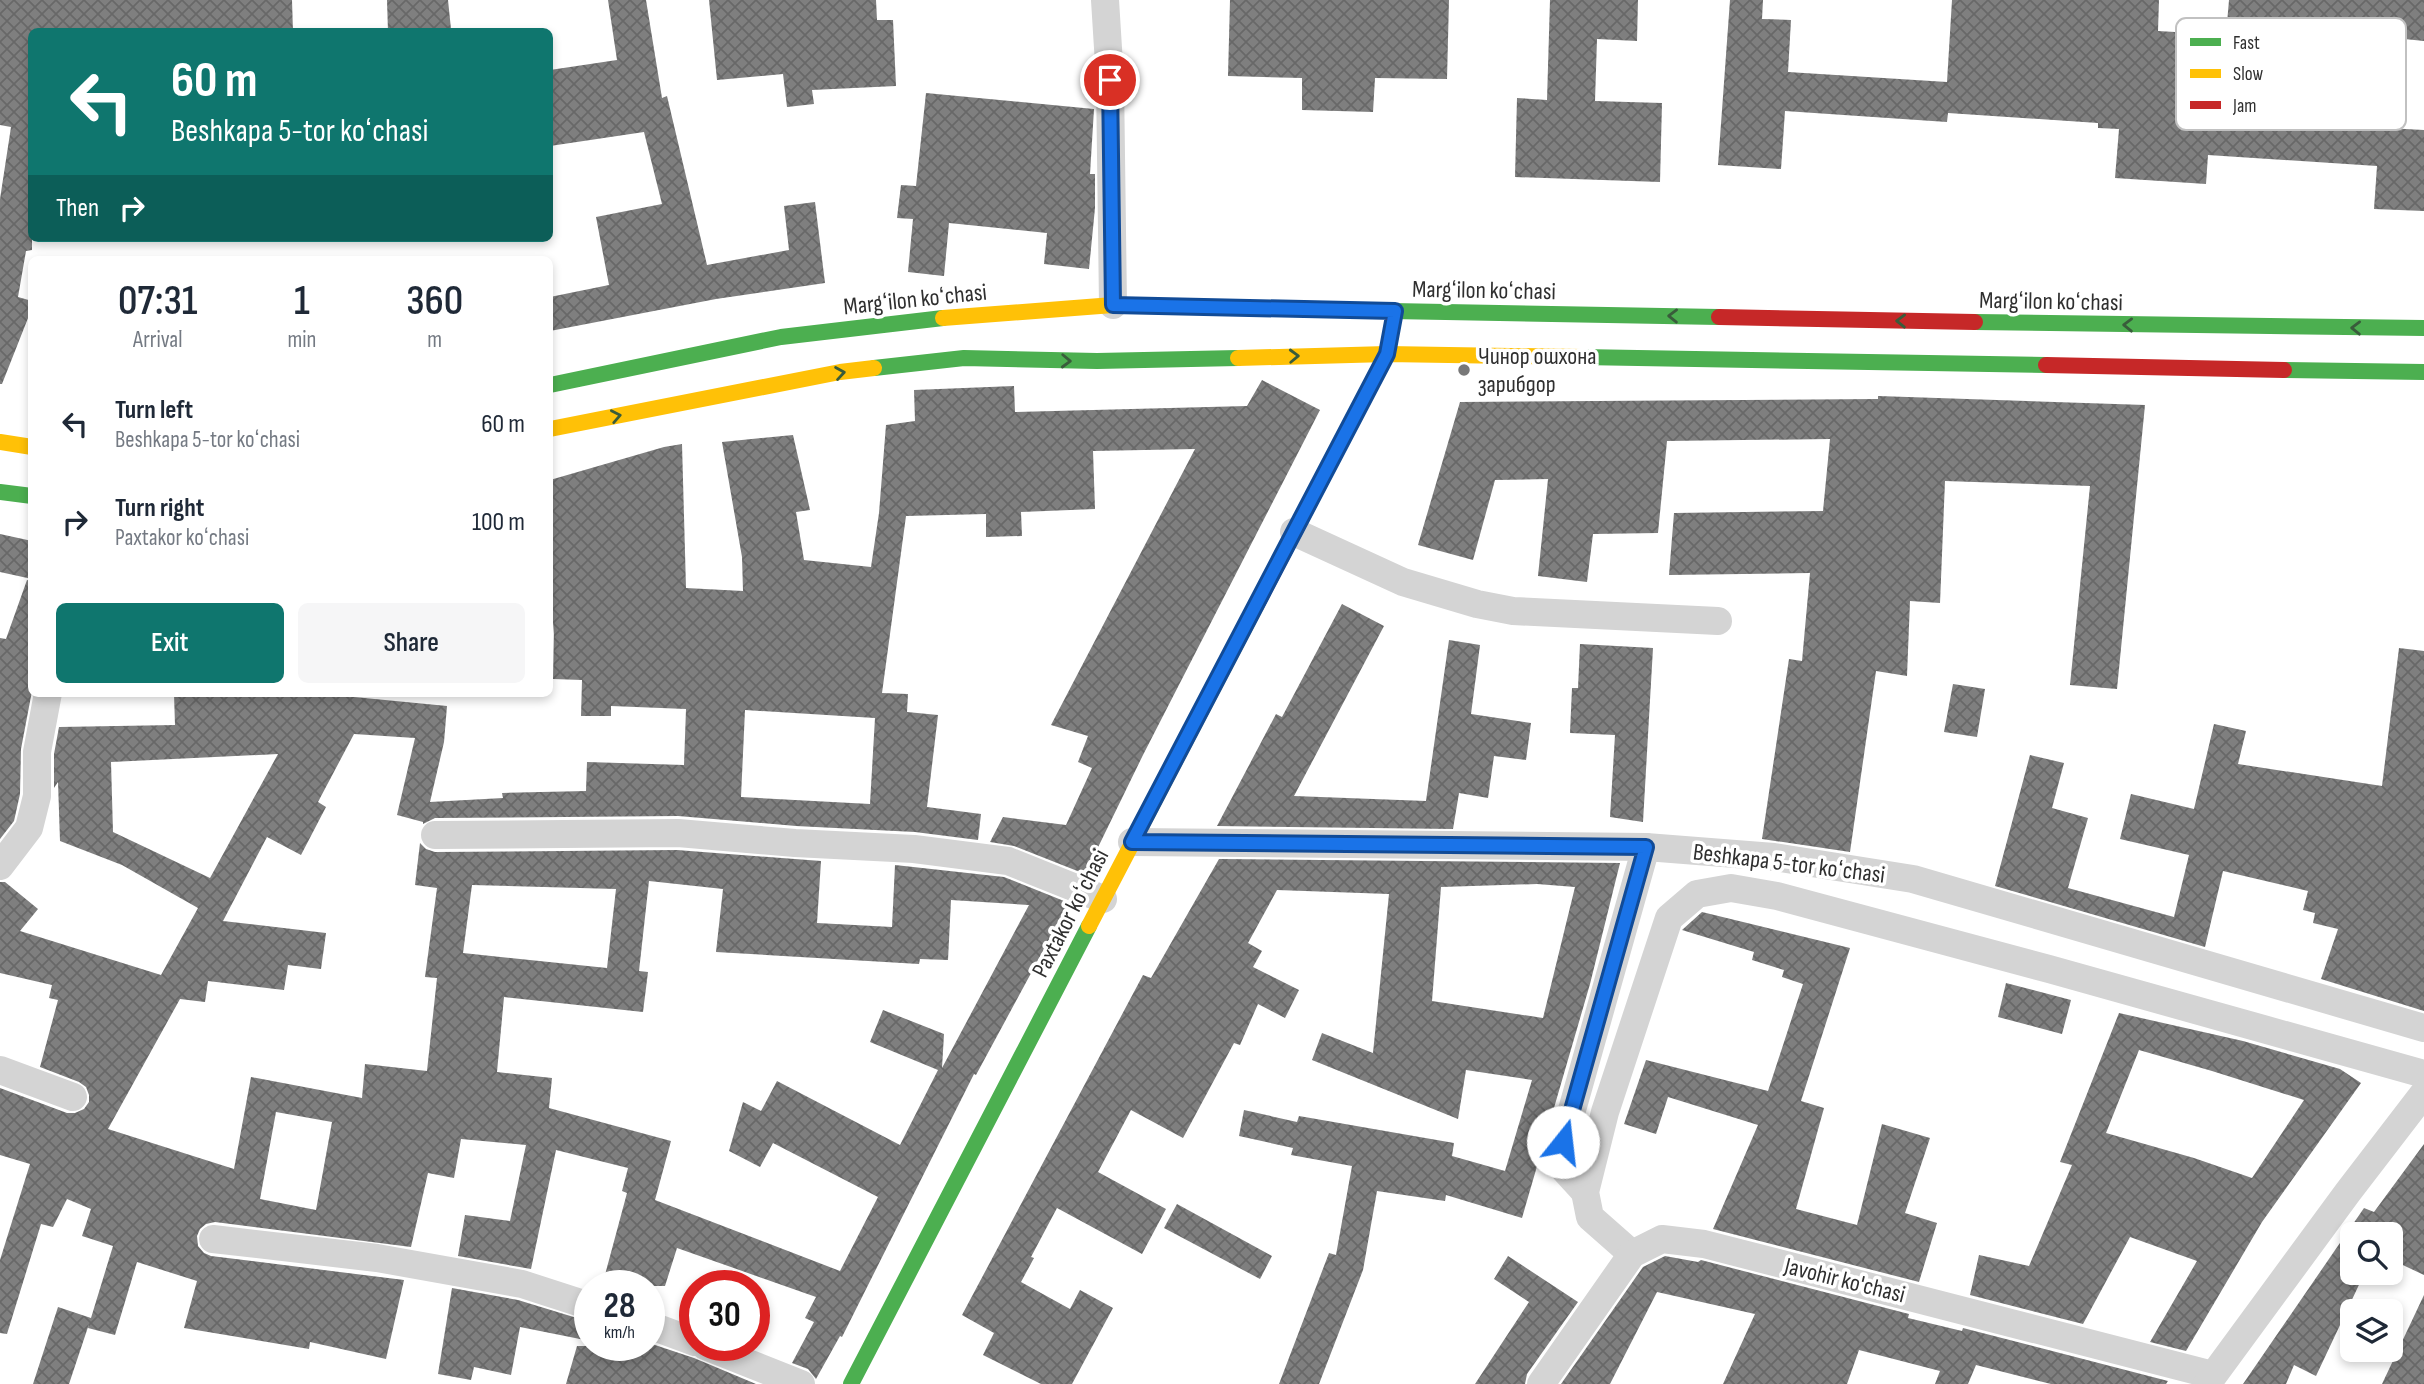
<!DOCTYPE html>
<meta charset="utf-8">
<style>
body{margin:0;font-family:"Sofia Sans Condensed",sans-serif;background:#f6f6f7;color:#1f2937;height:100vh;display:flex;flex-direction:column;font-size:26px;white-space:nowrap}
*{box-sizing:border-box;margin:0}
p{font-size:23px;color:#747a83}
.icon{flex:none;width:38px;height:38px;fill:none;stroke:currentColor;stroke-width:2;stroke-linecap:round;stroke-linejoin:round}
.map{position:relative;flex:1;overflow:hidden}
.drawer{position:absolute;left:28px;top:256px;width:525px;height:441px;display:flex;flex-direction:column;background:#fff;border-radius:10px;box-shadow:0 4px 10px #0003}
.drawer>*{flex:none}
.top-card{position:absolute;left:28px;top:28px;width:525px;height:214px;border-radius:10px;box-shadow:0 4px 10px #0003;background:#0f766e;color:#fff;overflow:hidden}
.controls{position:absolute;left:2340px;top:1222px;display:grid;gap:14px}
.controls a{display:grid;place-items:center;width:63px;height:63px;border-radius:10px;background:#fff;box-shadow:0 4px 10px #0003;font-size:35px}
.speed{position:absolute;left:574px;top:1270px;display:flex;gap:14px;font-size:35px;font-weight:700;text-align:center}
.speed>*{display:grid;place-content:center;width:91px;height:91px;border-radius:50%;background:#fff;box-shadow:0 4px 10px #0003;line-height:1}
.speed small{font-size:18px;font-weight:400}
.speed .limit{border:10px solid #d22;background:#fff;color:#111}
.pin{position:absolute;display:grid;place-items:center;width:60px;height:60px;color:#fff;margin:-30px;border:4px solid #fff;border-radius:50%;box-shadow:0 2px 7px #0007}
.me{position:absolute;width:77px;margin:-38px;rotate:16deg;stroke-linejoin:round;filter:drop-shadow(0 0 5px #0008)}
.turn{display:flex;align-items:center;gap:24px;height:147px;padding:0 28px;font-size:32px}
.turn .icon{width:91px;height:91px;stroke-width:2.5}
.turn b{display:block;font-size:49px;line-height:60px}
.then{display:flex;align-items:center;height:66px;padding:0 28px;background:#0003;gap:14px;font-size:26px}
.eta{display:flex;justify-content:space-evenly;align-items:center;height:119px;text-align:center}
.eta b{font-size:42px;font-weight:600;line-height:49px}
.primary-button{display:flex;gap:14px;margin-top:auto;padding:14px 28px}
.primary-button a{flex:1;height:80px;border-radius:10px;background:#0f766e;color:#fff;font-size:28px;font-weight:600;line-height:80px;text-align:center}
.primary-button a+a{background:#f6f6f7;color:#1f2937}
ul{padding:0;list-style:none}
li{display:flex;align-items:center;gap:21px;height:98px;padding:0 28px}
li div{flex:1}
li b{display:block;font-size:26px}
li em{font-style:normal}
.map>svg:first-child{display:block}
.building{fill:url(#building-cross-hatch);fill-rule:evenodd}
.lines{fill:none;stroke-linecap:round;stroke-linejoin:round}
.street{stroke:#d4d4d4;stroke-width:28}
.fast{stroke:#4caf50;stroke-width:16}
.slow{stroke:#ffc107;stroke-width:16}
.jam{stroke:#c62828;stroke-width:16}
.oneway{stroke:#395c3b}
.route-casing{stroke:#114b97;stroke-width:18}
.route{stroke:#1a73e8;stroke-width:12}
.poi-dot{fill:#787878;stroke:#fff;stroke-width:2.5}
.labels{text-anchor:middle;stroke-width:7;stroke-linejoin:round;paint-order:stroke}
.street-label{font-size:24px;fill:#2f2f2f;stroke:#fff}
.poi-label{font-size:24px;fill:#2f2f2f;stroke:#fff;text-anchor:start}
.key{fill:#fff;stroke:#c1c1c1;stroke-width:2}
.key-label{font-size:19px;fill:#2f2f2f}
</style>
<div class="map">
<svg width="2424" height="1384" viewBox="0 0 2424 1384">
<defs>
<pattern id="building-cross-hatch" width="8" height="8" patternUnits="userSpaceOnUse" patternTransform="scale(1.75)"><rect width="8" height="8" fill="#7f7f7f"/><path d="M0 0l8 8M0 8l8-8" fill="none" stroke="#686868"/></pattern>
</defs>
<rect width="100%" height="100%" fill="#fff"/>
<g class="building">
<polygon points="0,0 292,0 293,32 32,32 32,250 26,251 18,297 32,301 32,308 2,384 0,384 0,199 11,127 0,125"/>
<polygon points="387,0 448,0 451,29 445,30 445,32 388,32"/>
<polygon points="608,0 646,0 662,98 667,96 707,265 789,250 784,206 815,202 825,283 716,299 550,331 550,297 609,285 596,217 662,204 644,132 550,146 550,70 617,60"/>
<polygon points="709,0 876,0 877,20 893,20 896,86 812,90 814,104 787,107 783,74 717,80"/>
<polygon points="1230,0 1449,0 1447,79 1375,78 1373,112 1302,110 1302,78 1228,76"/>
<polygon points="1550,0 1638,0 1637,41 1597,39 1595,101 1662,103 1660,182 1515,177 1517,98 1547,100"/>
<polygon points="1730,0 1763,0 1762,19 1791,20 1788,72 1947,82 1952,0 2159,0 2158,31 2226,35 2229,0 2424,0 2424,41 2355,34 2349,126 2424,130 2424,211 2374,209 2377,166 2208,155 2206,184 2115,178 2119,129 2098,128 2098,123 1948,113 1947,122 1785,111 1781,169 1718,165"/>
<polygon points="926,93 1094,109 1090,174 1095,174 1095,208 1089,269 1044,264 1047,233 949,223 944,276 908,272 913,219 897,218 901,185 916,186"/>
<path d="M1262 380 1320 410 1143 755 1085 874 1014 846 990 842 1003 817 1066 825 1092 768 1078 762 1088 736 1051 725 1195 449 1093 451 1095 509 1021 512 1022 536 986 537V514L906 516 882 693 908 694 907 712 938 715 927 807 981 814 978 840 915 832 796 826 678 816 435 818 423 824V822L397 815 415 738 354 734 318 802 326 807 301 855 267 837 223 921 326 933 321 969 288 965 284 990 208 981 205 1002 180 999 108 1129 234 1169 251 1077 362 1098 365 1064 427 1071 437 978 425 977 437 888 415 885 420 843 426 849 435 852 677 850 821 861 817 923 892 927 895 865 1004 877 1069 903 976 1075 974 1074 842 1337 840 1336 816 1379 808 1369 792 1363 814 1322 805 1318 816 1297 677 1248 665 1286H602L627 1193 622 1191 628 1168 556 1150 531 1269 458 1256 465 1215 510 1221 526 1145 461 1139 454 1178 428 1173 411 1247 215 1222 206 1224 200 1229 197 1236 198 1246 204 1253 211 1256 404 1280 386 1359 310 1342 309 1349 184 1328 197 1281 137 1262 115 1335 88 1328 89 1324 69 1384H33L58 1307 91 1318 113 1246 82 1236 91 1209 67 1199 53 1227 41 1224 7 1334 0 1333V1260L30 1164 0 1155V1088L67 1113H75L84 1109 89 1102V1095L86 1087 79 1082 40 1067 58 1000 49 998 52 985 0 973V882H5L38 909 20 931 161 975 198 908 122 865 60 841 58 782 54 788V754L59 727 175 725 174 694 355 693 354 697 447 706 444 742 430 802 503 798 502 793 586 791 587 762 684 765 686 709 611 706V716H581L582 680 553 679 554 634 550 586V480L664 447 682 444 686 588 743 591 742 557 722 442 793 435 810 510 796 512 804 560 871 567 879 513 886 425 915 421 914 390 1014 386 1015 412 1247 406ZM745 710 875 718 870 804 741 797ZM278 754 210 878 113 832 111 762ZM649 881 723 889 716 952 919 964 920 959 948 960 951 900 1029 905 942 1068 944 1034 883 1010 870 1042 938 1070 900 1145 777 1081 761 1111 743 1102 729 1151 760 1167 773 1143 878 1197 840 1271 655 1200 671 1141 549 1108 552 1078 497 1072 504 997 643 1012 648 972 639 971ZM472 885 616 889 607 968 463 953ZM276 1112 332 1122 316 1210 260 1199Z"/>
<polygon points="1878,396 2145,405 2117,689 2070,685 2090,486 1945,481 1940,603 1910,601 1907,676 1876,671 1850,852 1762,839 1789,659 1802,661 1810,573 1669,575 1674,513 1823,511 1830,439 1667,441 1658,533 1593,534 1587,582 1538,576 1548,479 1495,480 1473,560 1418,545 1460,402 1878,399"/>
<polygon points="0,534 32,541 32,579 0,572"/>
<polygon points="27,580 32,581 32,691 21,749 20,794 14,821 0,839 0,638 6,639"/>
<polygon points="1342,604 1384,626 1294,796 1426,801 1449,640 1480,645 1471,714 1531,723 1526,760 1494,756 1488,798 1459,793 1453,829 1217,826 1276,714 1282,717"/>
<polygon points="1580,644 1653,648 1643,822 1610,817 1615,735 1570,733 1572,688 1578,688"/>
<polygon points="2399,648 2424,651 2424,1011 2321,979 2338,929 2313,923 2315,913 2303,910 2308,891 2223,871 2205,947 1995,886 2030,755 2064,763 2052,808 2088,818 2068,888 2174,917 2189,855 2120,839 2131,794 2194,809 2214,724 2246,731 2238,764 2382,786"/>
<polygon points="1953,684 1985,689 1977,737 1944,732"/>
<path d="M1219 859 1620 863 1590 984 1522 1218 1446 1195 1445 1201 1377 1191 1363 1270 1319 1384H1279L1329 1253 1336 1255 1352 1166 1291 1155 1293 1148 1239 1136 1244 1110 1297 1122 1299 1116 1454 1143 1452 1156 1505 1171 1532 1080 1466 1070 1458 1119 1312 1060 1322 1033 1373 1053 1389 894 1277 890 1248 943 1262 951 1253 967 1299 990 1285 1018 1258 1004 1240 1045 1234 1043 1183 1138 1131 1110 1098 1172 1166 1209 1142 1254 1057 1208 1031 1257 1034 1258 1021 1282 1070 1309 1080 1290 1113 1308 1072 1384H1041L983 1355 994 1333 962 1315 1143 975 1151 978ZM1537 884 1575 887 1543 1018 1432 1001 1441 887Z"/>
<polygon points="1702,912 1850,948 1801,1101 1824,1108 1796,1209 1857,1225 1882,1124 1930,1138 1905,1213 1937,1223 1919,1282 1713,1229 1758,1125 1668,1097 1656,1134 1624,1124 1646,1060 1768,1091 1803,984 1782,977 1784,970 1752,960 1754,952 1682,930"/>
<polygon points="2006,983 2071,1000 2062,1034 1998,1017"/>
<path d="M2119 1013 2243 1041 2340 1069 2361 1083 2262 1222 2186 1351 2150 1342 2197 1261 2130 1237 2083 1324 1970 1295 1979 1255 2029 1266 2072 1165 2060 1162ZM2139 1050 2212 1071 2304 1100 2252 1178 2194 1158 2106 1133Z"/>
<polygon points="2424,1144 2424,1275 2390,1259 2390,1234 2352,1234 2352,1272 2365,1272 2316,1376 2294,1365 2286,1384 2243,1384 2364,1208 2374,1212"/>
<polygon points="1177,1204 1272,1256 1260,1279 1164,1228"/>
<polygon points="1508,1256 1578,1302 1527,1374 1525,1384 1475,1384 1529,1302 1494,1279"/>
<polygon points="1665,1256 1698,1262 1701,1260 1909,1314 1908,1318 1962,1331 1963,1328 2168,1381 2166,1384 2051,1384 1976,1365 1968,1384 1935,1384 1940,1371 1859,1350 1847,1384 1723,1384 1755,1314 1657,1292 1610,1384 1561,1384 1643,1267"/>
<polygon points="452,1288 518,1300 590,1322 590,1341 520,1327 511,1375 474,1367 471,1380 438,1374"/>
<polygon points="2424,1295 2424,1384 2382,1384"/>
<polygon points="649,1343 694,1358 756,1384 566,1384 577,1346 649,1346"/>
</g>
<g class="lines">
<g class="street">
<polyline points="1105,0 1110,80 1113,305"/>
<polyline points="1294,532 1403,582 1477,604 1513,611 1718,621"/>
<polyline points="435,835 678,833 795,843 914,849 1008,861 1103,899"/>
<polyline points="1132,842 1646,847 1774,857 1913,879 2424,1028"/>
<polyline points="0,866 29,828 37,796 37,752 48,693"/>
<polyline points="0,1070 73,1097"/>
<polyline points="1585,1192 1564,1169 1563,1142 1646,847"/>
<polyline points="213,1239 377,1258 522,1284 590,1306"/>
<polyline points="1632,1254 1590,1217 1585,1192 1605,1112 1669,918 1697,894 1731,888 1777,896 2049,969 2424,1074"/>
<polyline points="649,1325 695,1342"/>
<polyline points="705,1346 801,1384"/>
<polyline points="1541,1384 1632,1254 1662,1239 1704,1244 2213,1375"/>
<polyline points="2207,1384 2348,1192 2424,1093"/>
</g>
<g class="fast">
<polyline points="1338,310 1719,317"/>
<polyline points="1975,322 2424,328"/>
<polyline points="1581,357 2046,365"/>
<polyline points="874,368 964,358 1097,361 1238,358"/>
<polyline points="2284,370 2424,372"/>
<polyline points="550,385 781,337 943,318"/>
<polyline points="0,492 32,496"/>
<polyline points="851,1384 1089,926"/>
</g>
<g class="slow">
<polyline points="943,318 1113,305 1338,310"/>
<polyline points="1238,358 1387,354 1581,357"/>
<polyline points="550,429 840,372 874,368"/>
<polyline points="0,442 32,447"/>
<polyline points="1089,926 1256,606"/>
</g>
<g class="jam">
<polyline points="1719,317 1975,322"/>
<polyline points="2046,365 2284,370"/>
<polyline points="1256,606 1387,354 1395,311"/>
</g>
</g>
<defs><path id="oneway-chevron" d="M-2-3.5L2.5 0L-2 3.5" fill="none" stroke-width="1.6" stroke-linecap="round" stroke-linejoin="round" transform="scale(1.75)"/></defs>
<g class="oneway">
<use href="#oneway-chevron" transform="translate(1673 316) rotate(-179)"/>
<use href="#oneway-chevron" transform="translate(1901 321) rotate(-179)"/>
<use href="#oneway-chevron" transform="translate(2128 325) rotate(-179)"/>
<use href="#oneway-chevron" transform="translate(2356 328) rotate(-179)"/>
<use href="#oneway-chevron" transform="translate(1294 356) rotate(-2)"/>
<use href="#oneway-chevron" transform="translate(1066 361) rotate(2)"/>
<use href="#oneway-chevron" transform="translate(840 373) rotate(-9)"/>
<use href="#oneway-chevron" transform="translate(616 416) rotate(-11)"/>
</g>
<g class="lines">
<defs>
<polyline id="route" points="1110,80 1113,305 1395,311 1387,354 1132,842 1646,847 1563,1142"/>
</defs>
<use href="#route" class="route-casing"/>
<use href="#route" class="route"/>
</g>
<circle class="poi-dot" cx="1464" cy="370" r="7"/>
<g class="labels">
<g class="street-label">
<text transform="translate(1484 290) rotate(1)" y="8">Margʻilon koʻchasi</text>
<text transform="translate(915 299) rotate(-6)" y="8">Margʻilon koʻchasi</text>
<text transform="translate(2051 301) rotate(1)" y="8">Margʻilon koʻchasi</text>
<text transform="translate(1789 863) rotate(7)" y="8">Beshkapa 5-tor koʻchasi</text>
<text transform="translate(1070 913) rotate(-63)" y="8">Paxtakor koʻchasi</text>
<text transform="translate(1845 1280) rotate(14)" y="8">Javohir ko'chasi</text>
</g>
<g class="poi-label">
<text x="1478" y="364">Чинор ошхона<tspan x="1478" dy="28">зарибдор</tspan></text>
</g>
</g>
<rect x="2176" y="18" width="230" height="112" rx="10" class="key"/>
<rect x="2190" y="38" width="31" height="8" fill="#4caf50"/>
<rect x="2190" y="69" width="31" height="9" fill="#ffc107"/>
<rect x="2190" y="101" width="31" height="8" fill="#c62828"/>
<g class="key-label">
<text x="2233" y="49">Fast</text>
<text x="2233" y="80">Slow</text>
<text x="2233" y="112">Jam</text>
</g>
</svg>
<div class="controls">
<a><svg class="icon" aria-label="search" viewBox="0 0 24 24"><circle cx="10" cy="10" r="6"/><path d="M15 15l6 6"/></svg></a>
<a><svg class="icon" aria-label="layers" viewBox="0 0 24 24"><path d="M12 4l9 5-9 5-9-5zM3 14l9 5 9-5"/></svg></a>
</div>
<div class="speed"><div>28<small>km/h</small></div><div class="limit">30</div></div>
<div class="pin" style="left:1110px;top:80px;background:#d93025"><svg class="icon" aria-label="arrive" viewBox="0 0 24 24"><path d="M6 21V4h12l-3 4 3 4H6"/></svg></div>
<svg class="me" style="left:1563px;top:1142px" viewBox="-20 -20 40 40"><circle r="19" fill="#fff"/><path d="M0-13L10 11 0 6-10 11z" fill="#1a73e8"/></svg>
<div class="top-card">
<div class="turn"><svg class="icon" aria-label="left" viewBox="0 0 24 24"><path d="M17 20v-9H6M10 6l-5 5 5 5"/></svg><div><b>60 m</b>Beshkapa 5-tor koʻchasi</div></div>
<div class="then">Then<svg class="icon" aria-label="right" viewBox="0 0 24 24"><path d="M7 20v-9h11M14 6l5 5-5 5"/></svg></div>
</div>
<section class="drawer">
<div class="eta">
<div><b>07:31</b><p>Arrival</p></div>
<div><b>1</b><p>min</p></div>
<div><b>360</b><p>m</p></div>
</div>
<ul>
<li><svg class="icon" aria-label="left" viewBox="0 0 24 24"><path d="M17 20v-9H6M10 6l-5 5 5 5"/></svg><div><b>Turn left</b><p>Beshkapa 5-tor koʻchasi</p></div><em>60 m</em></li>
<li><svg class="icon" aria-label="right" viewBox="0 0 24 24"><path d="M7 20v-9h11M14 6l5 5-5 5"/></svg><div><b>Turn right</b><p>Paxtakor koʻchasi</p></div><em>100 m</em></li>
</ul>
<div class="primary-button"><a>Exit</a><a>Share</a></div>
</section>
</div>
